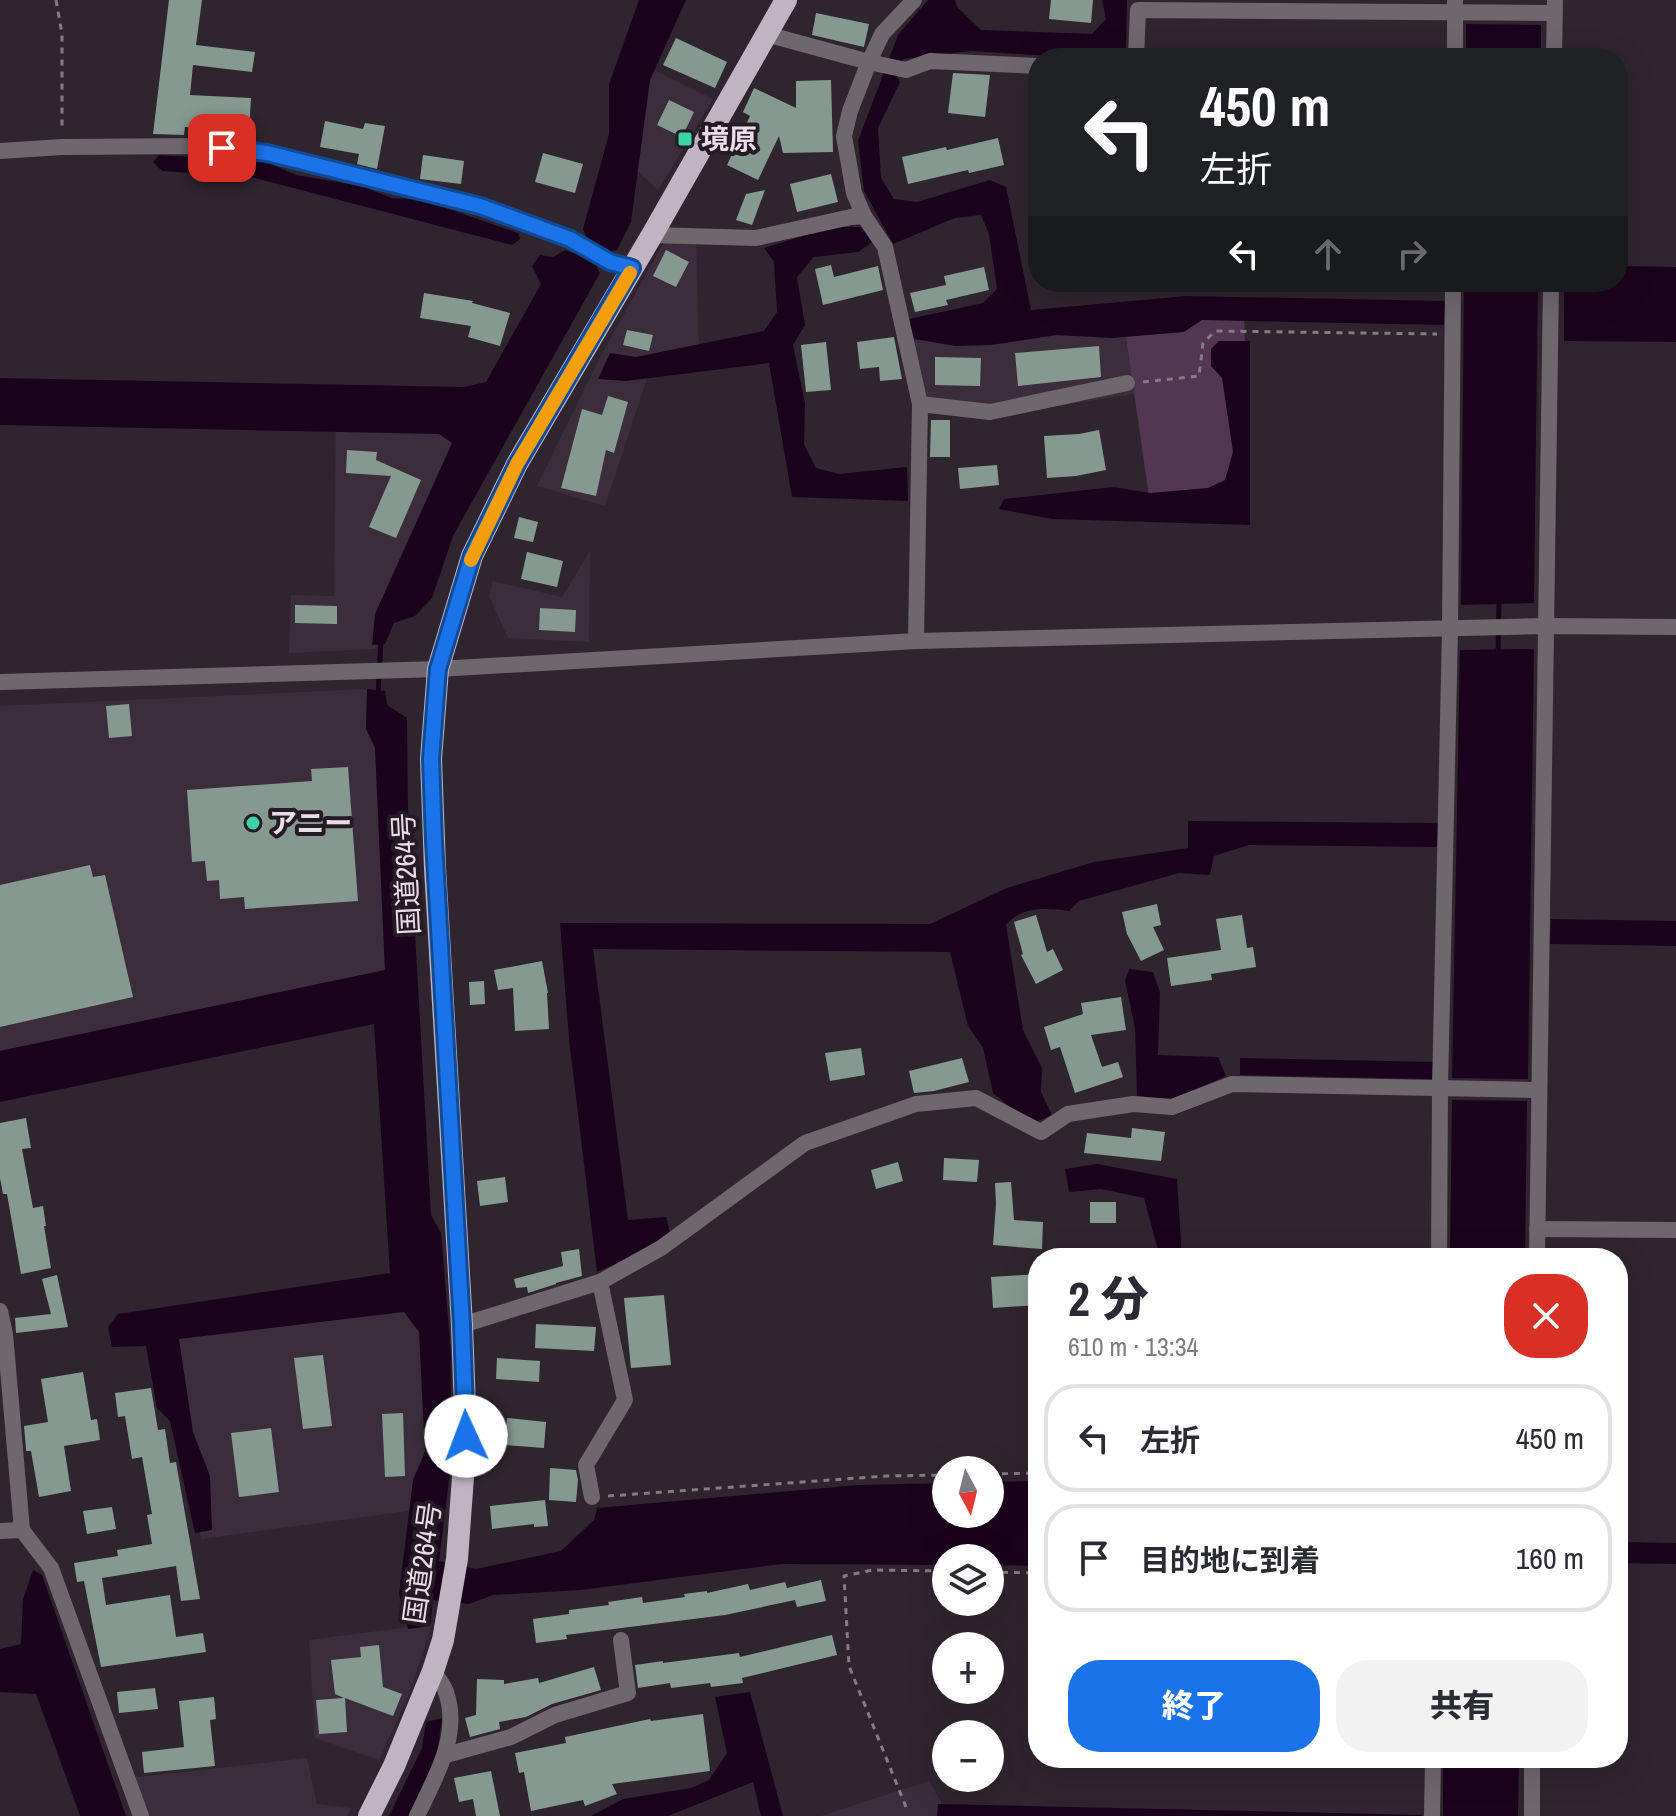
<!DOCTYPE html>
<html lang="ja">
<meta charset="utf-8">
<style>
body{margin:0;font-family:"Archivo Narrow","Noto Sans JP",sans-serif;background:#f2f2f3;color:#2b2b33;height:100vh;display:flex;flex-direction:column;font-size:30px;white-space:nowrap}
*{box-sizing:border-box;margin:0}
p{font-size:26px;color:#7c7c81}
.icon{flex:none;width:44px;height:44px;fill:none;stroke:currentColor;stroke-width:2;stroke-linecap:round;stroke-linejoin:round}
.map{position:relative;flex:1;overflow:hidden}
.drawer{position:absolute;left:1028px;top:1248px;width:600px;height:520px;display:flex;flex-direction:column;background:#fff;border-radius:32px;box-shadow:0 8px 32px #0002}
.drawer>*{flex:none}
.top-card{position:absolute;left:1028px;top:48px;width:600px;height:244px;border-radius:32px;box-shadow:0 8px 32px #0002;background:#202124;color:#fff;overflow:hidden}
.needle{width:52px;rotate:173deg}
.tools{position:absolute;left:932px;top:1456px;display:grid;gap:16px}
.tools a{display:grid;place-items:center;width:72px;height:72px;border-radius:50%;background:#fff;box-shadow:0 8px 32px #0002;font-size:40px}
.pin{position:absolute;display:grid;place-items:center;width:68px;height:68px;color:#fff;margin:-34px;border-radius:16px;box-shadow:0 4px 12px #0006}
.me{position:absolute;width:88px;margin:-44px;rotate:358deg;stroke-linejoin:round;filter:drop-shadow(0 0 6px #0008)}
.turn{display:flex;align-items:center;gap:28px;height:168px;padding:0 40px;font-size:36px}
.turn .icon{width:104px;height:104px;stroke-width:2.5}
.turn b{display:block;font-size:56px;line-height:68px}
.lanes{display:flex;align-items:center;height:76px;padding:0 40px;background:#0003;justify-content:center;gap:40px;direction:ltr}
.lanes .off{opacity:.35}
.round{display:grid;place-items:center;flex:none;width:84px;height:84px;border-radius:32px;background:#f2f2f3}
.summary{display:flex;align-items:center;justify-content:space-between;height:136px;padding:0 40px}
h1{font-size:48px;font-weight:800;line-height:60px}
.primary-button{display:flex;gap:16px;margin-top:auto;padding:16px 40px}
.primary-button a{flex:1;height:92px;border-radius:32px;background:#1a73e8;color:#fff;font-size:32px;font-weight:800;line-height:92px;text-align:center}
.primary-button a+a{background:#f2f2f3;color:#2b2b33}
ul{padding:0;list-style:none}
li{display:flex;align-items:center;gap:24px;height:108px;margin:0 16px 12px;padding:0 24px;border:4px solid #e1e1e2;border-radius:32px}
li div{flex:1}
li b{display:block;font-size:30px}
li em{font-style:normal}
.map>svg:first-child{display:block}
.built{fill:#3c2d3c}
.green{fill:#523652}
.water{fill:#1c031d}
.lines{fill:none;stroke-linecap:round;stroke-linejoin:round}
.stream{stroke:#1c031d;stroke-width:5}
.building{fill:#869991}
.path{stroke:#847c84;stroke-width:3;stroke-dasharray:6 6;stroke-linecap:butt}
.minor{stroke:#6e686e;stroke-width:16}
.tertiary{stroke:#6e686e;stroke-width:16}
.trunk{stroke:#c0b4c0;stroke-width:22}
.route-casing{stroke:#114b97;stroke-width:20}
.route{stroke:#1a73e8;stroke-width:14}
.slow{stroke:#f59e0b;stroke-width:14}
.poi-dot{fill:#3cd4a4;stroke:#251b25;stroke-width:3}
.labels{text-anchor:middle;stroke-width:8;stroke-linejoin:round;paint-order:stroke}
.poi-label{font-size:28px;font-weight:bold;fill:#e6dfe6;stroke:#251b25;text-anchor:start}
.street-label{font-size:28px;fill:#e6dfe6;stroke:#251b25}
</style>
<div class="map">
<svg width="1676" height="1816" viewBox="0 0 1676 1816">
<rect width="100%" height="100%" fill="#2f252f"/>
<g class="built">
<polygon points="648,67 713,99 658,190 613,148"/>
<polygon points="671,230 696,232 699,353 651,366 605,506 537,486 599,359"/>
<polygon points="1123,316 1134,394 987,417 922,409 912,341 1009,325"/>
<polygon points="336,398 484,403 375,649 289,653 291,595 334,596"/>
<polygon points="590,551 589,642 508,638 489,596 493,581 562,597"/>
<polygon points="367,689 366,729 375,747 385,970 0,1051 0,706"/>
<polygon points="426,1296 430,1508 201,1539 162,1331"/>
<polygon points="432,1624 409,1694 379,1760 315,1738 309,1640"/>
<polygon points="307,1758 317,1804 351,1808 347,1816 134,1816 121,1779"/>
<polygon points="929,1781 949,1816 821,1816"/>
</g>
<polygon class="green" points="1244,307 1249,518 1152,517 1123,317"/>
<g class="water">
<polygon points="639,0 686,0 650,80 631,222 617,250 603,252 595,263 600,273 453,536 432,598 415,616 394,623 385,644 372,645 375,614 452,443 439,434 0,425 0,378 464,387 486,382 541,284 532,266 540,255 553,257 565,250 576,254 587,239 583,229 609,134 609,84"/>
<polygon points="928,0 955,0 957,7 981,30 1092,34 1106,19 1102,0 1127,0 1126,49 1120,58 1081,58 971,51 903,59 895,73 900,82 878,128 881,178 894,199 917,202 990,180 1006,187 1031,310 1187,296 1445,301 1444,325 1202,320 1184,332 1112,338 1057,335 991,345 955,346 915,339 909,332 909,319 983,303 997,289 989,234 981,215 955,218 893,244 864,191 858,141 898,35"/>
<polygon points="1466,24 1541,25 1541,58 1466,58"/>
<polygon points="159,155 264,161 296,175 361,186 392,198 423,200 518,233 520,239 512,245 251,177 162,171 153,162"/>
<polygon points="832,227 861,227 872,242 858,252 814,257 797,277 805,325 793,345 805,403 804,444 816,468 839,474 907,467 908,501 792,497 769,363 626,381 598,379 610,353 636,357 764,331 777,312 774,262 764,248"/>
<polygon points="1618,266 1676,267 1676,342 1564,341 1564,282 1618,282"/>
<polygon points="1464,282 1538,282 1534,603 1461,605"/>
<polygon points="1219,341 1250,341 1250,525 1052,519 999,509 1004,499 1114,487 1150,493 1208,488 1225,480 1233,452 1222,378 1211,366 1211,349"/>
<polygon points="1534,649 1528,1079 1452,1078 1460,650"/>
<polygon points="367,689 385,691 387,705 407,718 408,809 431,1215 441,1233 451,1354 450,1472 439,1561 476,1569 561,1551 594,1520 597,1508 859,1485 946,1483 946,1514 990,1514 990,1482 1038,1481 1038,1566 990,1565 990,1558 946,1558 946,1565 781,1564 581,1590 493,1595 469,1604 433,1600 430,1626 408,1629 399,1594 413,1480 425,1452 419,1332 404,1312 179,1339 193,1432 210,1476 212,1530 195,1533 170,1421 157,1408 146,1346 112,1347 108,1327 118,1314 390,1273 374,1024 0,1102 0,1051 385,970 375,748 366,729"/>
<path d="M1188 821 1439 823V847L1249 845 1214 856 1210 875 1179 873 1079 901 1069 911C1047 908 1021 906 1006 925L1023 1030 1042 1068 1041 1092 1052 1115 1038 1121 1021 1116 993 1093 983 1048 968 1026 950 952 593 949 628 1220 666 1217 670 1233 652 1248 597 1272 569 1039 560 923 930 924 1007 888 1094 862 1188 848Z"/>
<polygon points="1551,919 1676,921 1676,946 1550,944"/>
<polygon points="1129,969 1153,972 1160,992 1158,1055 1218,1057 1226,1076 1172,1100 1137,1096 1135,1028 1125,981"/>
<polygon points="1240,1058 1433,1062 1432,1079 1240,1075"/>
<polygon points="1452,1100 1527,1101 1525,1258 1450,1258"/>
<polygon points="1097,1164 1177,1179 1182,1258 1160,1258 1144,1198 1101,1189 1069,1192 1065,1169"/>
<polygon points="1618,1542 1676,1543 1676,1564 1618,1563"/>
<polygon points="33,1570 42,1575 126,1816 80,1816 36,1694 0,1692 0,1649 21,1644 23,1599"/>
<polygon points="750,1692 783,1816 761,1816 753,1782 668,1816 591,1816 623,1799 691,1788 709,1780 727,1753 715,1697"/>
<polygon points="442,1718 437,1755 408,1816 389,1816 422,1748 426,1722"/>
<polygon points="1443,1758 1519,1758 1518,1816 1443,1816"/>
<polygon points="938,1804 1422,1815 1422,1816 937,1816"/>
</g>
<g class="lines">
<g class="stream">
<polyline points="1498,653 1499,599"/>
<polyline points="378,694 381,640"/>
</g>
</g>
<g class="building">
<polygon points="169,0 202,0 196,45 255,52 252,72 193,65 190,95 251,98 249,131 185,127 184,135 153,134"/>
<polygon points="1051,0 1093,0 1091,23 1049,19"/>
<polygon points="816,13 869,24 864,47 812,35"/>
<polygon points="676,38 727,62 715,88 663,65"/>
<polygon points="953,73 990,75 985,117 948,113"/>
<polygon points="831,80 833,152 783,153 779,136 758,180 727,165 750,116 743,112 754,88 796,108 796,81"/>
<polygon points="669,100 694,112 682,137 657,125"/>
<polygon points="325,121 363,129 365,123 385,126 377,169 357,164 359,154 320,147"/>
<polygon points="998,138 1004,165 969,173 968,170 908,184 902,157 946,147 947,150"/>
<polygon points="543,153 583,164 575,193 535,182"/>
<polygon points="423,155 464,161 461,184 420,179"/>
<polygon points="831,174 838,202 797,212 790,184"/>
<polygon points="765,190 752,225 736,220 746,194"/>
<polygon points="666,250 689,262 676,287 653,276"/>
<polygon points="831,265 834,277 878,266 883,290 823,305 815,269"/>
<polygon points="984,267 989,290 946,300 948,305 915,312 910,293 946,285 944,276"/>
<polygon points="424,293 473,301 472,303 510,313 500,346 468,337 471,326 420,318"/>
<polygon points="627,330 653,335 649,351 623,345"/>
<polygon points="894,337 902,379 880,381 879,367 860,369 857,342"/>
<polygon points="826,342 831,390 806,392 801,345"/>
<polygon points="1099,346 1101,377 1018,386 1015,353"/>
<polygon points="935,357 981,358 980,386 935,385"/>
<polygon points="608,396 628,402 614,453 606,450 596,496 561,488 582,409 602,415"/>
<polygon points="931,420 950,420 950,457 930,457"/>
<polygon points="1099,430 1106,470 1076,476 1047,478 1044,436 1079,434"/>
<polygon points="347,450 377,452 376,460 421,480 396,538 369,527 391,476 346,473"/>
<polygon points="997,465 999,485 960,489 958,468"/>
<polygon points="519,517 538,522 533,542 514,538"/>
<polygon points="527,552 563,561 557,587 521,579"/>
<polygon points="295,605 337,606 337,624 295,623"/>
<polygon points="540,608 576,610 575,632 539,630"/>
<polygon points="129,704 132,736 109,738 106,706"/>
<polygon points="348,767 358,901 245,909 244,897 220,899 219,880 207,881 205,861 192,862 187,790 312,781 311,769"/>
<polygon points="90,865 93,877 105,875 133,997 0,1027 0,885"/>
<polygon points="1157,904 1161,925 1153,927 1164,950 1141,961 1127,934 1122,912"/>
<polygon points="1036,915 1047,952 1053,949 1063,970 1036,984 1021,955 1023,954 1014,922"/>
<polygon points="1242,915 1247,948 1253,947 1256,967 1211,974 1212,980 1171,986 1167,958 1221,950 1216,919"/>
<polygon points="542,961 548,993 547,993 549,1029 515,1031 513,988 498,990 494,970"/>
<polygon points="484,981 485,1004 470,1005 469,982"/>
<polygon points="1121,997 1126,1030 1091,1035 1102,1067 1118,1062 1123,1077 1075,1093 1060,1047 1051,1050 1044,1027 1083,1014 1081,1003"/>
<polygon points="861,1048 865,1075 830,1081 825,1053"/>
<polygon points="962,1058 969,1082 934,1091 914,1093 909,1071"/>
<polygon points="26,1118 31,1148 22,1149 33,1208 43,1206 46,1226 44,1226 51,1268 21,1274 7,1194 3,1194 0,1178 0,1123"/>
<polygon points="1132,1128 1165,1132 1161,1161 1084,1153 1087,1133 1131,1138"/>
<polygon points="944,1158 979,1160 977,1182 943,1180"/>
<polygon points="898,1162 903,1181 876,1189 871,1170"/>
<polygon points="505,1177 508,1202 480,1206 477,1181"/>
<polygon points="1011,1182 1014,1220 1043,1222 1042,1249 993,1245 996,1204 995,1183"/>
<rect x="1090" y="1202" width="26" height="21"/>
<polygon points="579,1249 582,1276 556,1283 556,1284 528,1293 527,1287 516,1288 514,1279 563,1266 561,1252"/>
<polygon points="1038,1274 1038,1305 993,1308 991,1277"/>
<polygon points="57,1275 68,1327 16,1333 15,1318 51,1314 42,1279"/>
<polygon points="664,1295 671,1365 631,1368 624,1298"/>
<polygon points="536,1324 596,1327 594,1351 535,1348"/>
<polygon points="323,1355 332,1426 303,1429 294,1358"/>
<polygon points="497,1358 540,1361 539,1382 496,1379"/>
<polygon points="83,1372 91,1420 97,1419 100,1440 64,1446 71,1491 39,1497 31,1451 26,1451 26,1449 24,1426 48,1422 41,1379"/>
<polygon points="151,1388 158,1430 165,1429 170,1463 176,1462 200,1599 181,1601 176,1566 102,1578 106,1605 170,1595 176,1637 203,1633 206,1652 101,1667 84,1581 77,1582 74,1563 118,1556 117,1550 152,1544 147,1515 152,1514 142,1457 132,1459 125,1416 118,1417 115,1393"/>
<polygon points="403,1413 405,1476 385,1477 382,1414"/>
<polygon points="507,1418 546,1422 544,1448 504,1445"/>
<polygon points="271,1428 279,1492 239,1497 231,1433"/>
<polygon points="550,1468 576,1470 578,1480 576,1502 549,1500"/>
<polygon points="545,1500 548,1526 534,1527 534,1524 492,1529 490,1506"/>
<polygon points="112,1507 116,1529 87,1534 83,1511"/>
<polygon points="821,1580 826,1601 797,1607 795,1600 725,1615 566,1635 567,1639 536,1643 533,1619 569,1614 569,1610 609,1605 608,1602 642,1597 643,1603 685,1597 684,1594 707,1591 707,1593 748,1584 750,1590 785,1582 787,1588"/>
<polygon points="832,1635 837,1655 742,1678 743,1683 711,1687 710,1683 671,1688 670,1683 638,1688 635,1665 663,1661 663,1663 739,1653 740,1657"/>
<polygon points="379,1645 383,1687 402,1694 393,1716 345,1698 347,1732 319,1734 316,1700 344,1698 335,1694 331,1660 361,1657 360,1647"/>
<polygon points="594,1667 601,1690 552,1704 526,1717 499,1722 500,1729 470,1737 465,1718 476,1715 477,1679 504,1680 504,1684 538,1678 539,1683"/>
<polygon points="155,1688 158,1709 119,1713 117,1692"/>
<polygon points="214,1697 216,1719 210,1720 215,1766 144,1773 142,1752 184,1747 179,1701"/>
<polygon points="703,1714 710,1771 612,1784 617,1794 585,1806 583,1800 531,1811 524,1772 519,1773 515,1753 566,1743 565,1737 650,1719 651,1721"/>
<polygon points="491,1771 500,1816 476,1816 473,1799 459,1802 454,1778"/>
</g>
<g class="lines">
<g class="path">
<polyline points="56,0 62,34 62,131"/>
<polyline points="1143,382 1199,376 1203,343 1215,331 1437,334"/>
<polyline points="990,1474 1038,1473"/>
<polyline points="608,1496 886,1476 946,1475"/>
<polyline points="990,1572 1038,1573"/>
<polyline points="906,1807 849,1666 844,1576 872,1570 946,1571"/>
</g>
<g class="minor">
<polyline points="914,0 882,34 869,62 850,111 844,136 854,193 864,216 885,247 920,404 916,641"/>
<polyline points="766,34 869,62 906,70 930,61 1038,66"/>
<polyline points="1136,58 1138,10 1554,13"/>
<polyline points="1455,58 1455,0"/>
<polyline points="1554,58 1555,0"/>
<polyline points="0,151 62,147 200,146 267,153 480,206 570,239 610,262 632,268"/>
<polyline points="652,235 756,238 851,217 864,216"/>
<polyline points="920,404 990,412 1127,383"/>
<polyline points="1537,1229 1676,1230"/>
<polyline points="1439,1258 1440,1089 1450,628 1453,282"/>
<polyline points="1537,1258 1551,282"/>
<polyline points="0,1311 5,1334 22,1530 51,1568 141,1816"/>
<polyline points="462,1325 600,1282 661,1248 805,1143 916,1104 976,1098 1041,1132 1068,1114 1133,1104 1172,1107 1232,1084 1539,1090"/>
<polyline points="592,1497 586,1465 625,1400 600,1282"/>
<polyline points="0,1531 22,1530"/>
<polyline points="446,1755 511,1737 555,1715 628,1693 621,1640"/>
<path d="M417 1816C435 1778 461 1735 446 1692 444 1685 437 1677 433 1671"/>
<polyline points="1432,1816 1433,1758"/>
<polyline points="1532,1816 1532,1758"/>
</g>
<polyline class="tertiary" points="0,682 438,669 916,641 1547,626 1676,627"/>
<polyline class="trunk" points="369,1816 394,1766 433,1671 443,1640 457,1559 466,1436 462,1325 435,868 431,759 438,669 472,556 517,464 652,235 786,0"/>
</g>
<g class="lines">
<defs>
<polyline id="route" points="222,148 267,153 480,206 570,239 610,262 632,268 517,464 472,556 438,669 431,759 434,841 462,1325 466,1436"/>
</defs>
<use href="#route" class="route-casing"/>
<use href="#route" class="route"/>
<polyline class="slow" points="471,560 517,464 630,273"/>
</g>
<g class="poi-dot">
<rect x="677" y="131" width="16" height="16" rx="4"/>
<circle cx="253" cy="823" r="8"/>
</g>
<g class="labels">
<g class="poi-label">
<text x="701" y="149">境原</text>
<text x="269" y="833">アニー</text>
</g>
<g class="street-label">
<text transform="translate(406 874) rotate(-93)" y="10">国道264号</text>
<text transform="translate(422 1563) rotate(-82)" y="10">国道264号</text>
</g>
</g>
</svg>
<div class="tools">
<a><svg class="needle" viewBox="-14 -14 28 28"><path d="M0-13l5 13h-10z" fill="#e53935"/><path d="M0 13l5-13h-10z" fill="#7c7c81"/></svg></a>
<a><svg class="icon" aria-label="layers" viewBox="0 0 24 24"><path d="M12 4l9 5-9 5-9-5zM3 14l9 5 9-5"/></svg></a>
<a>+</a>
<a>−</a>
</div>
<div class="pin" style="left:222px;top:148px;background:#d93025"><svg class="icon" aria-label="arrive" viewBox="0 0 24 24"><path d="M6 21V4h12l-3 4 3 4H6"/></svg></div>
<svg class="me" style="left:466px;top:1436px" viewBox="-20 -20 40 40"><circle r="19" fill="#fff"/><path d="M0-13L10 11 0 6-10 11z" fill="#1a73e8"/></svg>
<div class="top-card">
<div class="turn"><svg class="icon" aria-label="left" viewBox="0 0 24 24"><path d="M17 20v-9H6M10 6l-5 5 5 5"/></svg><div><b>450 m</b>左折</div></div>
<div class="lanes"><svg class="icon" aria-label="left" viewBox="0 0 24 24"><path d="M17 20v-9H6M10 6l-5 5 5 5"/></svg><svg class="icon off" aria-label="ahead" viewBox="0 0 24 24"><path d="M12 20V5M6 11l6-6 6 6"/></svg><svg class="icon off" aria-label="right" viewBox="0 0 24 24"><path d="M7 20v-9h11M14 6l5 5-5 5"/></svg></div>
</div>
<section class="drawer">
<div class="summary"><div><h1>2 分</h1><p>610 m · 13:34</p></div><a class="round" style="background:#d93025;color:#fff"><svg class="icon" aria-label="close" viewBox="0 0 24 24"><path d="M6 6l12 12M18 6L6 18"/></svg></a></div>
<ul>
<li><svg class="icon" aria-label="left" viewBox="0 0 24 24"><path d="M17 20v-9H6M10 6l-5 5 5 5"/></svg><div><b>左折</b></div><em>450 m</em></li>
<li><svg class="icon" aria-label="arrive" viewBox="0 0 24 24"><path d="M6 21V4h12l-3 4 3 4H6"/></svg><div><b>目的地に到着</b></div><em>160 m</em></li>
</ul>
<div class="primary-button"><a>終了</a><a>共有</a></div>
</section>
</div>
